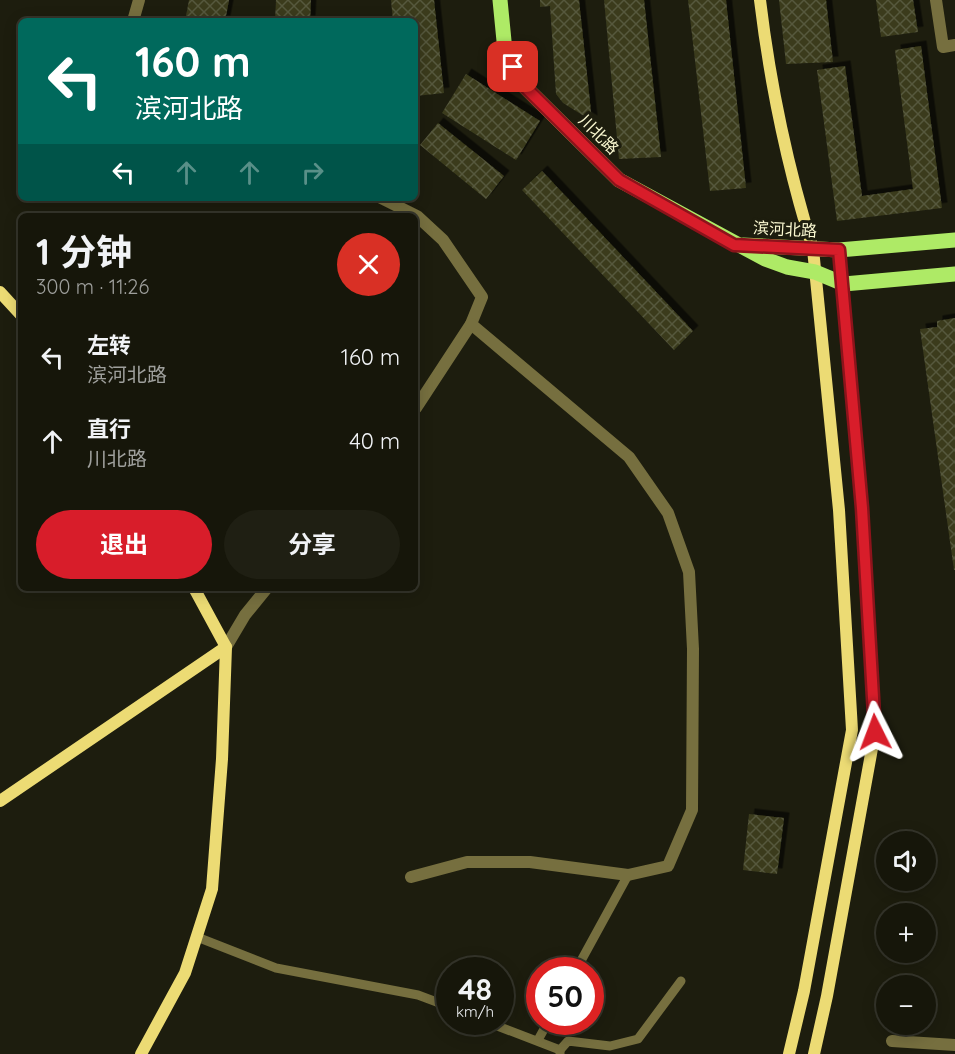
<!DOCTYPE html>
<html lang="zh">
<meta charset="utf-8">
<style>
body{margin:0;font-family:Quicksand,"Noto Sans SC",sans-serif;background:#1f1f13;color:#f1f3f6;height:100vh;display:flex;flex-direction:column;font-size:22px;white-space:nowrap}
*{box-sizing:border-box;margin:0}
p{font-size:20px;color:#9e9f9c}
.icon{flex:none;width:33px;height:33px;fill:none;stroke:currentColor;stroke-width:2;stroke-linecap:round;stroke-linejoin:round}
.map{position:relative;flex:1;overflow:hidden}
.sheet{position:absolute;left:18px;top:213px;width:400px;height:378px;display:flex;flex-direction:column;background:#16160a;border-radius:9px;box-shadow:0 3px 15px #0003,0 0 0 2px #35352b}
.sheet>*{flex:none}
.top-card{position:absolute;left:18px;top:18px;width:400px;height:183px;border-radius:9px;box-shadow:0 3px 15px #0003,0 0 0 2px #35352b;background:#00695c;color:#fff;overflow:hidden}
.tools{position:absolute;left:876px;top:831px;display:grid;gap:12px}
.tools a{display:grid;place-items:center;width:60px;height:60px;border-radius:50%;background:#16160a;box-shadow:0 3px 15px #0003,0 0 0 2px #35352b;font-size:30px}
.speed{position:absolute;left:436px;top:957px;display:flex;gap:12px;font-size:30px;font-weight:700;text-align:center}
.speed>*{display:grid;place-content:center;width:78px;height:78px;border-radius:50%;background:#16160a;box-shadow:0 3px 15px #0003,0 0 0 2px #35352b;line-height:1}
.speed small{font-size:15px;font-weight:400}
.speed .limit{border:9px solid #d22;background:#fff;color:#111}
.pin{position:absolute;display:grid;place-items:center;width:51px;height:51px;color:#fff;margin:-26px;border-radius:12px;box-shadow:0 3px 9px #0006}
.me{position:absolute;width:66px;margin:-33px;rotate:357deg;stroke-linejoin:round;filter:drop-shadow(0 0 4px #0008)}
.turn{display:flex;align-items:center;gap:21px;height:126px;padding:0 18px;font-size:27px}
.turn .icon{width:78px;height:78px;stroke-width:2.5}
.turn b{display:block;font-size:42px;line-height:51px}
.lanes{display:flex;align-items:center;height:57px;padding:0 18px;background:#0003;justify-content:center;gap:30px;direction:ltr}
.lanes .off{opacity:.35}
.round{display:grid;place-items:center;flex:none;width:63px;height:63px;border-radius:32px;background:#1f1f13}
.head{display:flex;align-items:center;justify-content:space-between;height:102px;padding:0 18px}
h1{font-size:36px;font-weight:700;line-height:45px}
.primary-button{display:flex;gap:12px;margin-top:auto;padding:12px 18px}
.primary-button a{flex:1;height:69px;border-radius:36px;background:#d81d2a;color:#fff;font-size:24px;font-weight:700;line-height:69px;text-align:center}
.primary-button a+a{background:#1f1f13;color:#f1f3f6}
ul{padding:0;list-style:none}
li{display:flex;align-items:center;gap:18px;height:84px;padding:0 18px}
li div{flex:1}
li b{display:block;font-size:22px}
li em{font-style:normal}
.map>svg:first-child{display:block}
.building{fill:url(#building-cross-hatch);filter:url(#shadow)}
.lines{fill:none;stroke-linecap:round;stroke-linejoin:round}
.lane{stroke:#766f3f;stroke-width:9}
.street{stroke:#766f3f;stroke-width:12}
.secondary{stroke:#ecdb74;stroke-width:12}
.primary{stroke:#aeea66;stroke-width:15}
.route-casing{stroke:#8c131b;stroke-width:15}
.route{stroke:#d81d2a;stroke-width:10}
.labels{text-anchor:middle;stroke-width:6;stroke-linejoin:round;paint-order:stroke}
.street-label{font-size:16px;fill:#f9f7d0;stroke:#1d1d0e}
</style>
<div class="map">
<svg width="955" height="1054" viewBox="0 0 955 1054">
<defs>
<pattern id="building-cross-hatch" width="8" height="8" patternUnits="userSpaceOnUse" patternTransform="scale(1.5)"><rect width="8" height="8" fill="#3a3b1d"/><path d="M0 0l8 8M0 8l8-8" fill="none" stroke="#57583d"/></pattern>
<filter id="shadow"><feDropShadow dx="5.5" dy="-5.5" stdDeviation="0" flood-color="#0009"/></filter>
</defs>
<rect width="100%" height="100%" fill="#1d1d0e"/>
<g class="building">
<polygon points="189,0 229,0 225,21 185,21"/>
<polygon points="276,0 311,0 310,21 275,21"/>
<polygon points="391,0 434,0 444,93 416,96 416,21 393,21"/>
<polygon points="540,0 579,0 592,121 563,103 556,94 550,6 540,7"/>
<polygon points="604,0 644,0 661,157 619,159"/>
<polygon points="688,0 726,0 746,188 710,191"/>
<polygon points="779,0 826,0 833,62 786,64"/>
<polygon points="876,0 913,0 918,32 881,37"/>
<polygon points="921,46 942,208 837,221 817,70 845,66 862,196 913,189 895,50"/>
<polygon points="466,74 540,121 516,160 442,113"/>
<polygon points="438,123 504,176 486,199 420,145"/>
<polygon points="542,171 693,331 674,350 522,190"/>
<polygon points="955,318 955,570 954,570 920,329 937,327 937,321"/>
<polygon points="749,814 784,818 777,874 743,870"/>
</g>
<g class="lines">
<g class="lane">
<polyline points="197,937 276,968 418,995 450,1007"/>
<polyline points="576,970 628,875"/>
<polyline points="487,1022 560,1050 560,1054"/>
<polyline points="538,1040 548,1022"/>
<polyline points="560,1050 568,1041 610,1046 638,1039 681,981"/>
</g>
<g class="street">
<polyline points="936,0 943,47 955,45"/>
<polyline points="133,21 139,0"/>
<polyline points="381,198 417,216 443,240 482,297 471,324 416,408"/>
<polyline points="226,647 245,615 267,588"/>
<polyline points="411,877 467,862 530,862 628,875 668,866 692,810 693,649 689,572 668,513 629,457 471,324"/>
<polyline points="892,1041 955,1045"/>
</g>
<g class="secondary">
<path d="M760 0C770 83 788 169 813 249L839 510 852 730 804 991 789 1054"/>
<polyline points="0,292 21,315"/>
<polyline points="0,801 226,647"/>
<polyline points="141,1054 185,973 212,889 222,759 226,647 194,588"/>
<polyline points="814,1054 827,996 875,732 862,508 839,250"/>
</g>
<g class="primary">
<polyline points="500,0 505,51 520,82 619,180 765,259 787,267 815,272 844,284 955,274"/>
<polyline points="743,245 839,250 955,240"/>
</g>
</g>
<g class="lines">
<defs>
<polyline id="route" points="513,67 520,82 619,180 734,245 839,250 862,508 875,732"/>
</defs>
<use href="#route" class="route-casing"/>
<use href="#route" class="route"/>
</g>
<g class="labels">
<g class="street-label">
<text transform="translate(599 134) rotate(45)" y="6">川北路</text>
<text transform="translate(785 229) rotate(3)" y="6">滨河北路</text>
</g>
</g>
</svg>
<div class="tools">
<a><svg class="icon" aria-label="sound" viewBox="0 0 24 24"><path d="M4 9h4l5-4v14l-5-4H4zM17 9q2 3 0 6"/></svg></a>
<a>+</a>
<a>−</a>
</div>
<div class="speed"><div>48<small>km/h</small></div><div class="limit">50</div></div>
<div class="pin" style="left:513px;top:67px;background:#d93025"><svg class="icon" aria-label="arrive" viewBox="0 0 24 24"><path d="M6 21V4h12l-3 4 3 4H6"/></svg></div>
<svg class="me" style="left:875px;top:732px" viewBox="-20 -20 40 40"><path d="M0-17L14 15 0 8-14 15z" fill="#d81d2a" stroke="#fff" stroke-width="4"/></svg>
<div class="top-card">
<div class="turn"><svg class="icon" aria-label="left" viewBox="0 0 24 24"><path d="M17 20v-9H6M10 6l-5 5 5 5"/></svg><div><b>160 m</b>滨河北路</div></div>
<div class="lanes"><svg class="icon" aria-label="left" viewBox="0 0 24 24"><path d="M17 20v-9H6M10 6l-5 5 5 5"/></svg><svg class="icon off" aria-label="ahead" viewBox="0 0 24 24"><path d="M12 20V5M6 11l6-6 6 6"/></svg><svg class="icon off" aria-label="ahead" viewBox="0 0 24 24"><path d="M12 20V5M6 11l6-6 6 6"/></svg><svg class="icon off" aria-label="right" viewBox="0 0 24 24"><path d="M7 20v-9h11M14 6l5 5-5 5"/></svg></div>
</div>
<section class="sheet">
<div class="head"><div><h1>1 分钟</h1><p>300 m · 11:26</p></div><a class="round" style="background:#d93025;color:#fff"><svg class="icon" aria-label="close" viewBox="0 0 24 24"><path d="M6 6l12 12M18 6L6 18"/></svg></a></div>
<ul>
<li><svg class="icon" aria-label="left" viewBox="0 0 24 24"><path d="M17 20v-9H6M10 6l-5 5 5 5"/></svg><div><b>左转</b><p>滨河北路</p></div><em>160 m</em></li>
<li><svg class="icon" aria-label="ahead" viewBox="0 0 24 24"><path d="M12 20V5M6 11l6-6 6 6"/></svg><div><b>直行</b><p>川北路</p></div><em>40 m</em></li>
</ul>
<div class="primary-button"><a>退出</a><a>分享</a></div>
</section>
</div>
